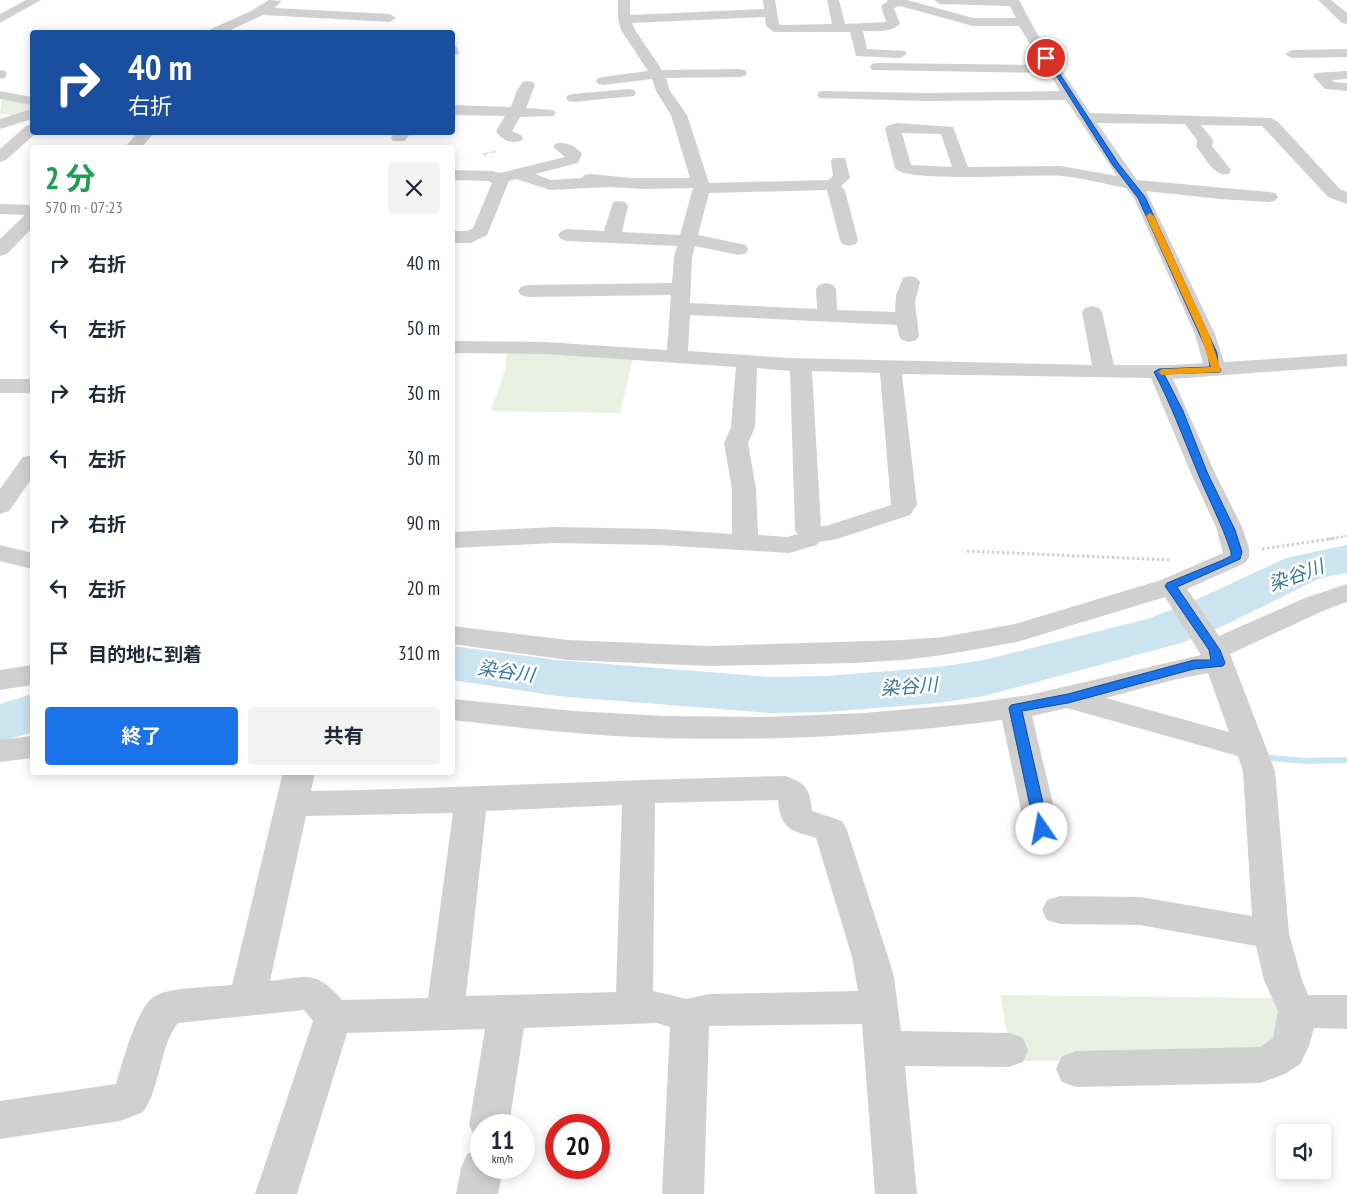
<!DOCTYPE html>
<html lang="ja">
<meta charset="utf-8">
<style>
body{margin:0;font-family:"PT Sans Narrow","Noto Sans JP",sans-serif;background:#f2f2f3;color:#1f2937;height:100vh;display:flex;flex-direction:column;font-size:19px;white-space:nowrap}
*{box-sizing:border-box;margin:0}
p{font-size:16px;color:#747a83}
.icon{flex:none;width:28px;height:28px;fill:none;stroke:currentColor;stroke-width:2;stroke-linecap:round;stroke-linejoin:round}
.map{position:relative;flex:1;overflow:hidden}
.sheet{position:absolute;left:30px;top:145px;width:425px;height:630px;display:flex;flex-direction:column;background:#fff;border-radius:5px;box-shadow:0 2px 12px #0003}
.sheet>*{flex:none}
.banner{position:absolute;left:30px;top:30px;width:425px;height:105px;border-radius:5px;box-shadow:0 2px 12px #0003;background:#1a4fa0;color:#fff;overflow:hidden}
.controls{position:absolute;left:1276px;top:1124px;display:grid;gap:10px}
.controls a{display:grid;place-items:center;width:55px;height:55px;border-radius:5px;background:#fff;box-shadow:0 2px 12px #0003;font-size:25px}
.speed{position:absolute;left:470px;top:1114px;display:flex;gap:10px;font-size:25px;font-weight:700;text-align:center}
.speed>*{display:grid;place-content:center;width:65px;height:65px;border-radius:50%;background:#fff;box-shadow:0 2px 12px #0003;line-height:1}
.speed small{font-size:12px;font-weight:400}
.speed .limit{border:8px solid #d22;background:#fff;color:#111}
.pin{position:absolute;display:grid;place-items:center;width:42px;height:42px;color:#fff;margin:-21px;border:2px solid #fff;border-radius:50%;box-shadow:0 1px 5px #0007}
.me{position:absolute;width:55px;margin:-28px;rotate:348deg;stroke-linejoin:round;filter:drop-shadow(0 0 4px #0008)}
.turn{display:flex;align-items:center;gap:18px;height:105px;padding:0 15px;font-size:22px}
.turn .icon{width:65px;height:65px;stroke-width:2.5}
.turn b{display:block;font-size:35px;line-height:42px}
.round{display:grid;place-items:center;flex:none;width:52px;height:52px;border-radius:5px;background:#f2f2f3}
.summary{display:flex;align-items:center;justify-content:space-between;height:85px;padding:0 15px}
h1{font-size:30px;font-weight:700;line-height:38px;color:#1e9e55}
.action{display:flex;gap:10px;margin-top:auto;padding:10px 15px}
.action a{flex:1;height:58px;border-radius:5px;background:#1a73e8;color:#fff;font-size:20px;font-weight:700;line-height:58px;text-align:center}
.action a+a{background:#f2f2f3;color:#1f2937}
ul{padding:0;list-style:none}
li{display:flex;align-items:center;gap:15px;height:65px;padding:0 15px}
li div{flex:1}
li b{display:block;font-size:19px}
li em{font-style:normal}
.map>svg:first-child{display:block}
.green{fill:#e9f0e1}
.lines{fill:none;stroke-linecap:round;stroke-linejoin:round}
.stream{fill:#cce3f0;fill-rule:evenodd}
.river{fill:#cce3f0;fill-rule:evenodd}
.path-far2{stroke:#d0d0d0;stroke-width:2;stroke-dasharray:1 1;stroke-linecap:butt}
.path-far1{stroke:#d0d0d0;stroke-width:2.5;stroke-dasharray:2 2;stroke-linecap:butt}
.path{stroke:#d0d0d0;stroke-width:3;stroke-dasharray:2.5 2.5;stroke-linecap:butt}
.minor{fill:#d0d0d0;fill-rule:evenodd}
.route{fill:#1a73e8;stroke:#114b97}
.slow{fill:#f59e0b}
.labels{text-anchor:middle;stroke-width:5;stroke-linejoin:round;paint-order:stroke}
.water-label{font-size:19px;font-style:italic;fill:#38799d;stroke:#fff}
</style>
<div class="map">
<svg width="1347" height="1194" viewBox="0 0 1347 1194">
<rect width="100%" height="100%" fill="#fff"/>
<g class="green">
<polygon points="2,97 32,103 32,112 15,117 9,114 0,114"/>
<polygon points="506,350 633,359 620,413 491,411 506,367"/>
<polygon points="1000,995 1275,998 1287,1022 1280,1049 1250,1060 1013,1061"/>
</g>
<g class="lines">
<polygon class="stream" points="1263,754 1305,758 1347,757 1347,763 1305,764 1263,760 1260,759 1259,757 1260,755"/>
<g class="river">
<polygon points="1347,545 1347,573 1320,578 1223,626 1181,643 984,696 938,703 826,712 770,713 557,696 452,680 452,646 557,660 770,677 826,676 938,667 984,660 1147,619 1187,604 1286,558"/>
<polygon points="32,694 32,732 0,742 0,704"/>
</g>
<polyline class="path-far2" points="486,156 484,154 497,151"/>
<polyline class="path-far1" points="1329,539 1347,536"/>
<g class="path">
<polyline points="1262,549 1337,538"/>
<polyline points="967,551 1171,560"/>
</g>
<g class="minor">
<polygon points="26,0 41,0 0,23 0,14"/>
<polygon points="269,0 282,1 274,8 390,14 396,18 390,22 263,15 226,32 209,32 211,29 251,11"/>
<path d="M618 0H630V15L764 9 763 0H775L779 24 781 25 832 24 827 0H839L845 24 886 22 881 6 888 1 887 0H907L973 18H1016L1010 6 940 4 934 0H1019L1036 32 1090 113 1271 118 1278 122 1340 189 1347 192V204L1328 197 1262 126 1201 125 1213 140 1212 146 1231 170 1229 174C1214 177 1207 160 1198 149L1196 146 1197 140 1185 124 1097 123 1137 180 1269 192 1275 193 1278 197 1275 201 1269 202 1220 199 1146 191 1215 334 1224 362 1347 354V366L1173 379 1214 471 1242 527 1249 548V557L1245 563 1187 589 1219 636 1305 598 1347 584V602L1325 610 1230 654 1275 771 1289 934 1302 980 1308 995H1347V1029L1314 1028 1309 1046 1300 1064 1285 1074 1260 1083 1076 1087 1062 1082 1056 1069 1062 1056 1076 1051 1260 1047 1273 1038 1278 1011 1264 980 1256 946 1140 925 1060 924 1047 920 1042 910 1047 900 1060 896 1140 897 1252 916 1243 771 1238 756 1067 708 1032 716 1059 829 1054 838 1042 842 1030 838 1025 829 1002 720C874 737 744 743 614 736 560 733 506 726 452 720V699L574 711 665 716 765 717 865 713 965 704 1029 695 1201 655 1165 597 1017 642 943 655 903 660 854 663 709 666 568 660 452 644V626L568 640 709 646 903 640 943 637 1015 624 1161 580 1223 553 1216 527 1190 471 1151 378 902 374 917 505 910 515 837 539 819 542 817 545 789 553 658 545 556 543 452 548V532L556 527 658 529 732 534V489L724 443 731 427 736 367 545 354 452 353V341L545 342 667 350 671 295 528 297 521 295 518 291 521 287 528 285 672 283 674 257 677 246 567 241 561 239 558 235 561 231 567 229 604 231 613 202 619 201 625 202 628 206 622 232 680 235 693 188 645 189 609 187 550 190 516 179 509 181 487 235 471 243H452V231H467L473 228 492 183 489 181 452 180V170L492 171 500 173 565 157 553 147 555 144C565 141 576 146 582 154L578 163 535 174 551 180 582 178 584 175 590 174 631 178H690L671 115 656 91 652 79 603 85 598 84 596 81 598 78 603 77 648 71 621 30 618 19ZM900 6 973 26H1019L1043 65 877 63 872 64 870 67 872 70 1049 73 1060 91 926 93 824 91 819 92 817 95 819 98 926 101 1066 100 1117 176 1061 166 968 167 953 127 897 123 887 126 885 129 895 168C906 184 1035 173 1062 176 1083 178 1105 184 1126 188L1134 198 1195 334 1203 363 1174 365H1114L1102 312 1099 308 1092 306 1085 308 1082 312 1092 365 789 358 688 351 690 315 897 325 899 336 902 340 909 342 916 340 919 336 915 302 920 282 917 278 910 276 903 278 896 295 895 312 837 310 836 289 833 285 826 283 819 285 816 289 817 309 690 303 692 257 695 246 739 255 746 253 748 249 746 245 698 235 709 193 827 190 840 240 842 244 849 246 856 244 858 240 845 191 841 186 850 178 845 158H833L831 161 833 176 828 180 709 183 687 115 670 91 666 78 740 77 745 76 747 73 745 70 740 69 662 70 635 30 632 23 765 17 766 26 774 32H850L856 56 900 58 907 54 905 51 867 49 863 31C875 31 891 33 900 24L894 8ZM902 133 941 134 952 167 911 165ZM757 368 790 371 795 530 798 534 787 537 758 535 756 489 748 443 755 427ZM812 371 880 373 891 505 826 526H821ZM1208 673 1229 732 1106 698 1173 680Z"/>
<polygon points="1318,0 1331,0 1347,13 1347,24 1342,23"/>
<polygon points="452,46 457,47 459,53 452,57"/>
<polygon points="1347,49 1347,57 1292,58 1285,54 1292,50"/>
<polygon points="0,70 5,71 7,74 5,78 0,79"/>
<polygon points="1347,71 1347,79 1332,80 1334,82 1347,83 1347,91 1325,89 1313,76 1315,73"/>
<path d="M528 81 533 82 535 85 526 108 553 110 556 113 553 116 520 117 512 131 521 135 523 138 521 141C510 144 502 140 496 131L505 116 452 115V105L511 107 517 90 523 82Z"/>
<polygon points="629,89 634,90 636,93 634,96 573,102 568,101 566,98 568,95 573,94"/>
<polygon points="0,91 32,97 32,105 0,99"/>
<polygon points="32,109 32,119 0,129 0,119"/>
<polygon points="32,124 32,132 37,132 6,160 0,162 0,149 26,126"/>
<polygon points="138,132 155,132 141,148 124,148"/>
<polygon points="395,132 411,132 405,141 393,141 391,138"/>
<polygon points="0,204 32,205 32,228 7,254 0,256 0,239 25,215 0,214"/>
<rect x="0" y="379" width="32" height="14"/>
<polygon points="32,455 32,478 9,511 0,514 0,489 23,457"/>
<polygon points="0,545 32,553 32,569 0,561"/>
<polygon points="32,665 32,685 0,690 0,670"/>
<polygon points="32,736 32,758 0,762 0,740"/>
<path d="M283 772H315L311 791C469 788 627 779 785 776 807 783 810 790 812 811L842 821 847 830 888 957 894 977 901 1031 1009 1033 1023 1038 1028 1050 1023 1062 1009 1067 905 1066 917 1194H875L862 1024 709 1026 704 1194H662L670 1027 657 1023 524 1028 509 1125H481V1141L475 1138 469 1125 485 1029 347 1033 297 1194H255L313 1021 304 1010 178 1023C158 1049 162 1085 143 1112L120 1121 0 1139V1101L116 1084C122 1064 137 1006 155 996 171 987 213 987 232 985ZM778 800C781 830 790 830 816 838L852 957 858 991 709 994 687 999 653 991 655 803ZM622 805 616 992 466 996 486 811ZM453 813 428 998 342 1000C315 969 308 977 270 981L306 816Z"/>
<polygon points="481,1148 481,1168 503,1168 498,1194 456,1194 461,1168 467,1154"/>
</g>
</g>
<path class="route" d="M1044 56H1048L1118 163 1145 197 1217 353 1218 365 1221 370 1220 372 1164 374 1183 411 1207 472 1235 530 1242 552 1240 559 1177 587 1220 650 1225 663 1223 666 1194 669 1068 703 1022 711 1049 829 1047 833 1042 834 1037 833 1035 829 1009 708 1011 705 1068 694 1194 660H1211L1209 650 1165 586 1167 583 1223 560 1231 556V552C1222 524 1208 498 1197 471 1183 437 1171 404 1154 372L1159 369 1210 367 1208 353 1138 198 1112 164Z"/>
<polygon class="slow" points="1150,213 1154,216 1209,334 1221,370 1220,372 1162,375 1158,372 1162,369 1211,367 1200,334 1146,216"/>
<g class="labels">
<g class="water-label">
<text transform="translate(1296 575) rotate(-20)" y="7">染谷川</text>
<text transform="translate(506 671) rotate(8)" y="7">染谷川</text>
<text transform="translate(909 686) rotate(-4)" y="7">染谷川</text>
</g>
</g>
</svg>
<div class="controls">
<a><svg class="icon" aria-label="sound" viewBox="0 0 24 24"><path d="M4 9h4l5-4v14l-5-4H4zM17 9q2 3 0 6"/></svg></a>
</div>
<div class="speed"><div>11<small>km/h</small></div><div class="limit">20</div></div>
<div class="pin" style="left:1046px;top:58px;background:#d93025"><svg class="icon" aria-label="arrive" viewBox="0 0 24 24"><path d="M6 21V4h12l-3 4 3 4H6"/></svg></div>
<svg class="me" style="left:1042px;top:829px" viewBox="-20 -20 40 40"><circle r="19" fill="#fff"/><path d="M0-13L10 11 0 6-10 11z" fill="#1a73e8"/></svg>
<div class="banner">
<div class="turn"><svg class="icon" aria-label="right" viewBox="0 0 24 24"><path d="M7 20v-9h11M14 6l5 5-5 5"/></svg><div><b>40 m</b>右折</div></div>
</div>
<section class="sheet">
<div class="summary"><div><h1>2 分</h1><p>570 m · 07:23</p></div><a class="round"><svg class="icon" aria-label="close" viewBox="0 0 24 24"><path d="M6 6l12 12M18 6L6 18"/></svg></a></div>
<ul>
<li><svg class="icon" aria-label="right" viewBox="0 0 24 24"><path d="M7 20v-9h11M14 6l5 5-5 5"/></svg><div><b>右折</b></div><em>40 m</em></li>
<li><svg class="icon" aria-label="left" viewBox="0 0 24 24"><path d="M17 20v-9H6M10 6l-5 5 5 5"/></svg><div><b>左折</b></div><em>50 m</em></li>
<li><svg class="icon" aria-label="right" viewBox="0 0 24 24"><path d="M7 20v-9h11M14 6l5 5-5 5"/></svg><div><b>右折</b></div><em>30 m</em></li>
<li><svg class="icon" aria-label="left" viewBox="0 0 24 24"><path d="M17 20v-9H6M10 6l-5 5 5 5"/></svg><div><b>左折</b></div><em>30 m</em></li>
<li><svg class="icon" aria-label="right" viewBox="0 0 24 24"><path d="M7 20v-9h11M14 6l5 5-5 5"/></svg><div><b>右折</b></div><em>90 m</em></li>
<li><svg class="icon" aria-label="left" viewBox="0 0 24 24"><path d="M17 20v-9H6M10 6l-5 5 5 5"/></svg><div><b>左折</b></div><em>20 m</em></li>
<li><svg class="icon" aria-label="arrive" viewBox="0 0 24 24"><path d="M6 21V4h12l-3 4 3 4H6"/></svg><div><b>目的地に到着</b></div><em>310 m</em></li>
</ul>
<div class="action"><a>終了</a><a>共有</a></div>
</section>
</div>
